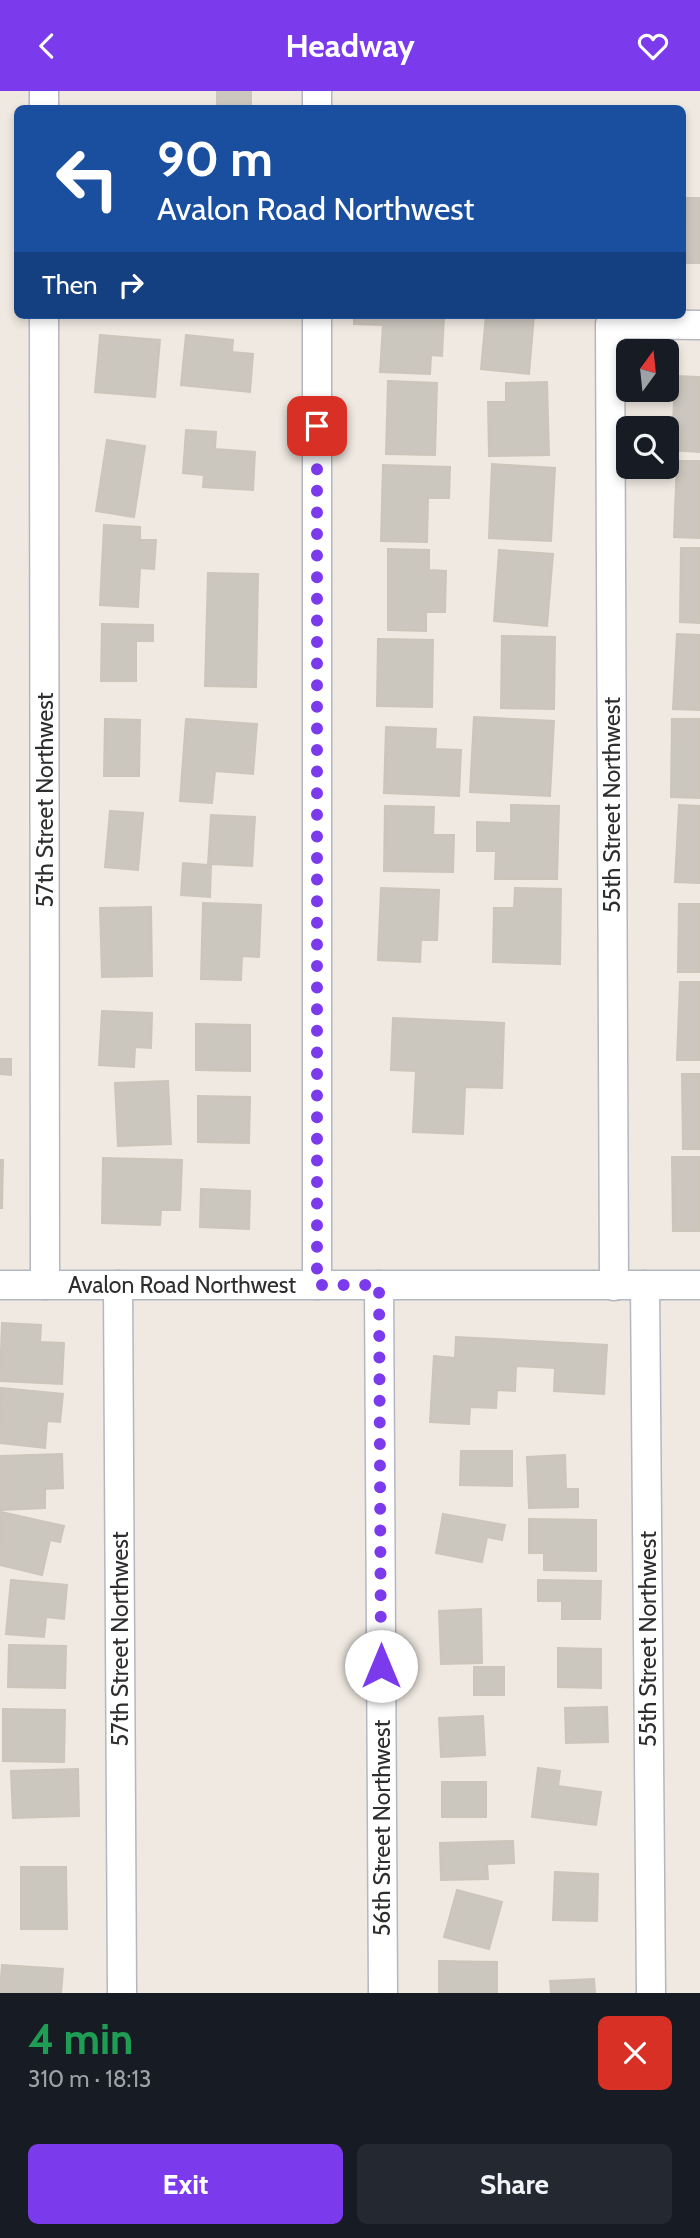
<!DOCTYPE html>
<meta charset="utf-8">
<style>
body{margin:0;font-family:Cabin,sans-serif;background:#242831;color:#f1f3f6;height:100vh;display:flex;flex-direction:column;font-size:26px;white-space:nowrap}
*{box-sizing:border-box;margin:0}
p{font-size:23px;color:#9ea1a6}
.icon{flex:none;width:38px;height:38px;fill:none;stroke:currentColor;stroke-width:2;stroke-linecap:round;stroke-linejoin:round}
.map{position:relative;height:1902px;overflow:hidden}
.details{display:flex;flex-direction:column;background:#171b24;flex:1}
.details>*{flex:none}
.hud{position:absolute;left:14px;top:14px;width:672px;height:214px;border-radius:10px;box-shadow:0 4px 10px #0003;background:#1a4fa0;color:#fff;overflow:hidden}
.needle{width:46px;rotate:15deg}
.controls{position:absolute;left:616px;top:248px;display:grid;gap:14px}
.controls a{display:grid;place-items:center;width:63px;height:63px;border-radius:10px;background:#171b24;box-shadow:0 4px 10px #0003;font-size:35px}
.pin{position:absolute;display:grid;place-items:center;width:60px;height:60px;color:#fff;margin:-30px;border-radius:14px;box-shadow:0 4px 10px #0006}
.me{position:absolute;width:77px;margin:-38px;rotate:0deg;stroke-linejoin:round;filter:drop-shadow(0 0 5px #0008)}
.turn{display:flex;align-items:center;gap:24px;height:147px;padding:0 28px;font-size:32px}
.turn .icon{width:91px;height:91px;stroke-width:2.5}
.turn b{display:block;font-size:49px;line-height:60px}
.then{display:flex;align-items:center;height:66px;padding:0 28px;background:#0003;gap:14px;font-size:26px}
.round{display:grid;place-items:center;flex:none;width:74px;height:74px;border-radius:10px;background:#242831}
.head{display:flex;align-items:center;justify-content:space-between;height:119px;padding:0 28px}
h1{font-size:42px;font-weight:700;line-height:52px;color:#1e9e55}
.cta{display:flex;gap:14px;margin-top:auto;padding:14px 28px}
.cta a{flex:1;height:80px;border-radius:10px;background:#7c3aed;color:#fff;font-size:28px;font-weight:700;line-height:80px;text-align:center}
.cta a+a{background:#242831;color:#f1f3f6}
header{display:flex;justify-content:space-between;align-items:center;height:91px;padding:0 28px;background:#7c3aed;color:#fff;font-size:32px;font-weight:700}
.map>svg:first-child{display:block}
.building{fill:#cbc7bf;stroke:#cbc5ba;stroke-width:2}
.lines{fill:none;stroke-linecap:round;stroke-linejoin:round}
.minor-casing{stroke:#b4b7c1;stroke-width:31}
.minor{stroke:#fff;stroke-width:28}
.route{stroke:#7c3aed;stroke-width:12;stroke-dasharray:0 21.6}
.labels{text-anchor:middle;stroke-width:5;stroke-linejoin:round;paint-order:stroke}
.street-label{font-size:23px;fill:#2e2e2e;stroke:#fff}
</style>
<header><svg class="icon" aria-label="back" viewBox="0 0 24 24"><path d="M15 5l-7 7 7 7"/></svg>Headway<svg class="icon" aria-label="heart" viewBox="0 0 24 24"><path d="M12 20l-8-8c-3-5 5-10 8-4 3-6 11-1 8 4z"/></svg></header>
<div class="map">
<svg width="700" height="1902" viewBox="0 0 700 1902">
<rect width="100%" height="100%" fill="#efe9e1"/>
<g class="building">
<rect x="217" y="0" width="34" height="18"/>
<polygon points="686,107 700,107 700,172 682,172 682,130 686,130"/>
<polygon points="354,224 444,224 442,265 431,264 430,283 380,281 383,234 354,233"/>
<polygon points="486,224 534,224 529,283 481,278"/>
<polygon points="100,244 160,249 155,306 95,301"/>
<polygon points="186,244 233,249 232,261 253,263 250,301 181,294"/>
<polygon points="675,285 700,286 700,361 672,359"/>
<polygon points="388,290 437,292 435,364 386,363"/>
<polygon points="547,291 549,364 489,365 488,311 506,311 506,292"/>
<polygon points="186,339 216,341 215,358 255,361 253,399 203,396 204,384 183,382"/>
<polygon points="107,349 145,355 134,426 96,420"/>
<polygon points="677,370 700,370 700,447 674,446"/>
<polygon points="492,373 555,377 551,450 489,447"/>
<polygon points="383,374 450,376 449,407 428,407 427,451 381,450"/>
<polygon points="104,434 140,436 140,449 156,449 154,478 140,477 138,516 100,514"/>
<polygon points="681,457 700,457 700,532 680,531"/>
<polygon points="388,458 429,459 429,479 446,480 445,521 426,521 426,540 388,539"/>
<polygon points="499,459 553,463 547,535 494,530"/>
<polygon points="208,482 258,483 256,596 205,595"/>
<polygon points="102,533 153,534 153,550 136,550 136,590 101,590"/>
<polygon points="677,543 700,544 700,619 673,618"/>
<polygon points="502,545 555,546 554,618 501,617"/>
<polygon points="378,548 433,549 432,616 377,615"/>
<polygon points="474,626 554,630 550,705 470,701"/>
<polygon points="105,628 140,629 139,685 104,685"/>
<polygon points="186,628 257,633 253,683 215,680 212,712 180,710"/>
<polygon points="672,628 700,628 700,707 671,706"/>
<polygon points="386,636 436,638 435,658 461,659 459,705 384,702"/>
<polygon points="511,714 559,715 557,788 495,788 496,760 477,760 477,731 511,732"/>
<polygon points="679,714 700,715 700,792 675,791"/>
<polygon points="385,715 434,716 433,744 454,744 453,781 384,780"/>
<polygon points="110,720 143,722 138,779 105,776"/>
<polygon points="211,724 255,726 252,775 211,773 210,806 181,804 183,772 208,774"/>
<polygon points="381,797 439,799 437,849 421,849 420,871 378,869"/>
<polygon points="515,797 561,798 560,873 493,871 494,817 514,817"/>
<polygon points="203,812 261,814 259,866 242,865 241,889 201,888"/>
<polygon points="679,813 700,813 700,881 678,881"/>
<polygon points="151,816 152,885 102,886 100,817"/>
<polygon points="680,891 700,891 700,969 677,969"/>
<polygon points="102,920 152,922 151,957 135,956 134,976 99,974"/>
<polygon points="393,927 504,932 502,997 465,996 463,1043 413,1041 416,980 391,979"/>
<polygon points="196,933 250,934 250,980 196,979"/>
<polygon points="0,968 11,968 11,984 0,983"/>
<polygon points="682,983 700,983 700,1058 683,1058"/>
<polygon points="168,990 171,1053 118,1055 115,992"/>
<polygon points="198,1005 250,1006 249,1052 198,1051"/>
<polygon points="672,1066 700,1066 700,1140 673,1140"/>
<polygon points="103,1067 182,1069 180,1119 161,1119 160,1134 102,1132"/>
<polygon points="0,1069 3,1069 2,1117 0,1117"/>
<polygon points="201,1098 250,1100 249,1138 200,1136"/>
<polygon points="2,1232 41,1234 40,1251 64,1252 62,1293 0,1290"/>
<polygon points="456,1246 607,1254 604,1303 554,1300 555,1277 516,1275 515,1300 497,1299 496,1317 470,1316 469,1333 430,1331 434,1265 455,1267"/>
<polygon points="1,1297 63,1303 60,1331 47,1330 45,1357 0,1352"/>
<polygon points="461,1360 512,1360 512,1395 460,1394"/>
<polygon points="62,1363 63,1397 45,1398 45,1417 0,1419 0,1365"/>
<polygon points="565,1364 566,1398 578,1398 578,1416 529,1417 527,1366"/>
<polygon points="1,1421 64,1435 60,1451 50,1449 42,1484 0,1474"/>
<polygon points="443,1423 505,1434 502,1449 487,1446 482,1471 436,1462"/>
<polygon points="529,1428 596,1429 596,1480 544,1479 544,1462 529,1462"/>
<polygon points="11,1489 67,1494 64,1528 46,1526 44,1546 6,1543"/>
<polygon points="538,1489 601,1490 600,1528 562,1528 562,1510 538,1510"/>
<polygon points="481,1518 482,1572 441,1573 439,1520"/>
<polygon points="9,1554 66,1555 65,1597 8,1596"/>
<polygon points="558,1557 601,1558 601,1597 558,1596"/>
<rect x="474" y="1576" width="30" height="28"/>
<polygon points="607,1616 608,1651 566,1652 565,1617"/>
<polygon points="3,1618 65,1619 64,1671 3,1670"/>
<polygon points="483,1625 485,1664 441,1666 439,1627"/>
<polygon points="538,1677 560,1680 558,1695 601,1701 596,1734 532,1726"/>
<polygon points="78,1678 79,1725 13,1727 11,1680"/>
<rect x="442" y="1691" width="44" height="35"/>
<polygon points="513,1750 514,1772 487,1773 488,1788 441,1789 440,1752"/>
<polygon points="21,1776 66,1776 67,1838 21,1838"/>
<polygon points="555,1781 598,1783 597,1830 553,1829"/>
<polygon points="457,1799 502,1811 489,1858 444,1846"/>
<polygon points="439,1870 497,1871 497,1902 439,1902"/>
<polygon points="2,1874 63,1878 61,1902 0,1902"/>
<polygon points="594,1888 595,1902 551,1902 550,1890"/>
</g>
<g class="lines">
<defs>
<g id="minor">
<polyline points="44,0 44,18"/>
<polyline points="317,0 317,18"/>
<polyline points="44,224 45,1194"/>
<polyline points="317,224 317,1194"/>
<polyline points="0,1194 700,1194"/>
<polyline points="118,1194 122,1902"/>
<polyline points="379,1194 383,1902"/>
<polyline points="645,1194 651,1902"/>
<polyline points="614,1195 610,233 700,234"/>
</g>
</defs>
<use href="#minor" class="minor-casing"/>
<use href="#minor" class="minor"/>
</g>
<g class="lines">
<polyline class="route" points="317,335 317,1194 379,1194 381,1575"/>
</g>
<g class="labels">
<g class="street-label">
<text transform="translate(45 709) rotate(-90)" y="8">57th Street Northwest</text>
<text transform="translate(612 714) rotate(-90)" y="8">55th Street Northwest</text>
<text x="182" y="1202">Avalon Road Northwest</text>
<text transform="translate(120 1548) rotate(-90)" y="8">57th Street Northwest</text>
<text transform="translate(648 1548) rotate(-90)" y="8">55th Street Northwest</text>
<text transform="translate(382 1737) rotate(-90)" y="8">56th Street Northwest</text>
</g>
</g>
</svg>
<div class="controls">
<a><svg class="needle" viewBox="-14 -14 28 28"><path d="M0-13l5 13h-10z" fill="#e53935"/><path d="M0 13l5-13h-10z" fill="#9ea1a6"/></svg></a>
<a><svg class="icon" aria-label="search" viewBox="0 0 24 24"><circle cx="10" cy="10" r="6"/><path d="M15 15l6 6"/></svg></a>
</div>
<div class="pin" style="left:317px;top:335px;background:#d93025"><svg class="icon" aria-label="arrive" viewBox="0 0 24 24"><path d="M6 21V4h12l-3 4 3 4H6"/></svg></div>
<svg class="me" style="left:381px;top:1575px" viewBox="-20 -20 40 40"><circle r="19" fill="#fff"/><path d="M0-13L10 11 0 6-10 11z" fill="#7c3aed"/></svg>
<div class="hud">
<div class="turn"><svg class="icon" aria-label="left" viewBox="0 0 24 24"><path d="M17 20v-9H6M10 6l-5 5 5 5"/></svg><div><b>90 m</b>Avalon Road Northwest</div></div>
<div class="then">Then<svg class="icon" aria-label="right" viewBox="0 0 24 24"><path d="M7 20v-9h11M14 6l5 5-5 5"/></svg></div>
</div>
</div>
<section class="details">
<div class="head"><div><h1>4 min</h1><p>310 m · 18:13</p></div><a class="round" style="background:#d93025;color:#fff"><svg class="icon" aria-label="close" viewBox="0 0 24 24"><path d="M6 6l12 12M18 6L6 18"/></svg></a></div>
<div class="cta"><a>Exit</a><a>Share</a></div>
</section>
